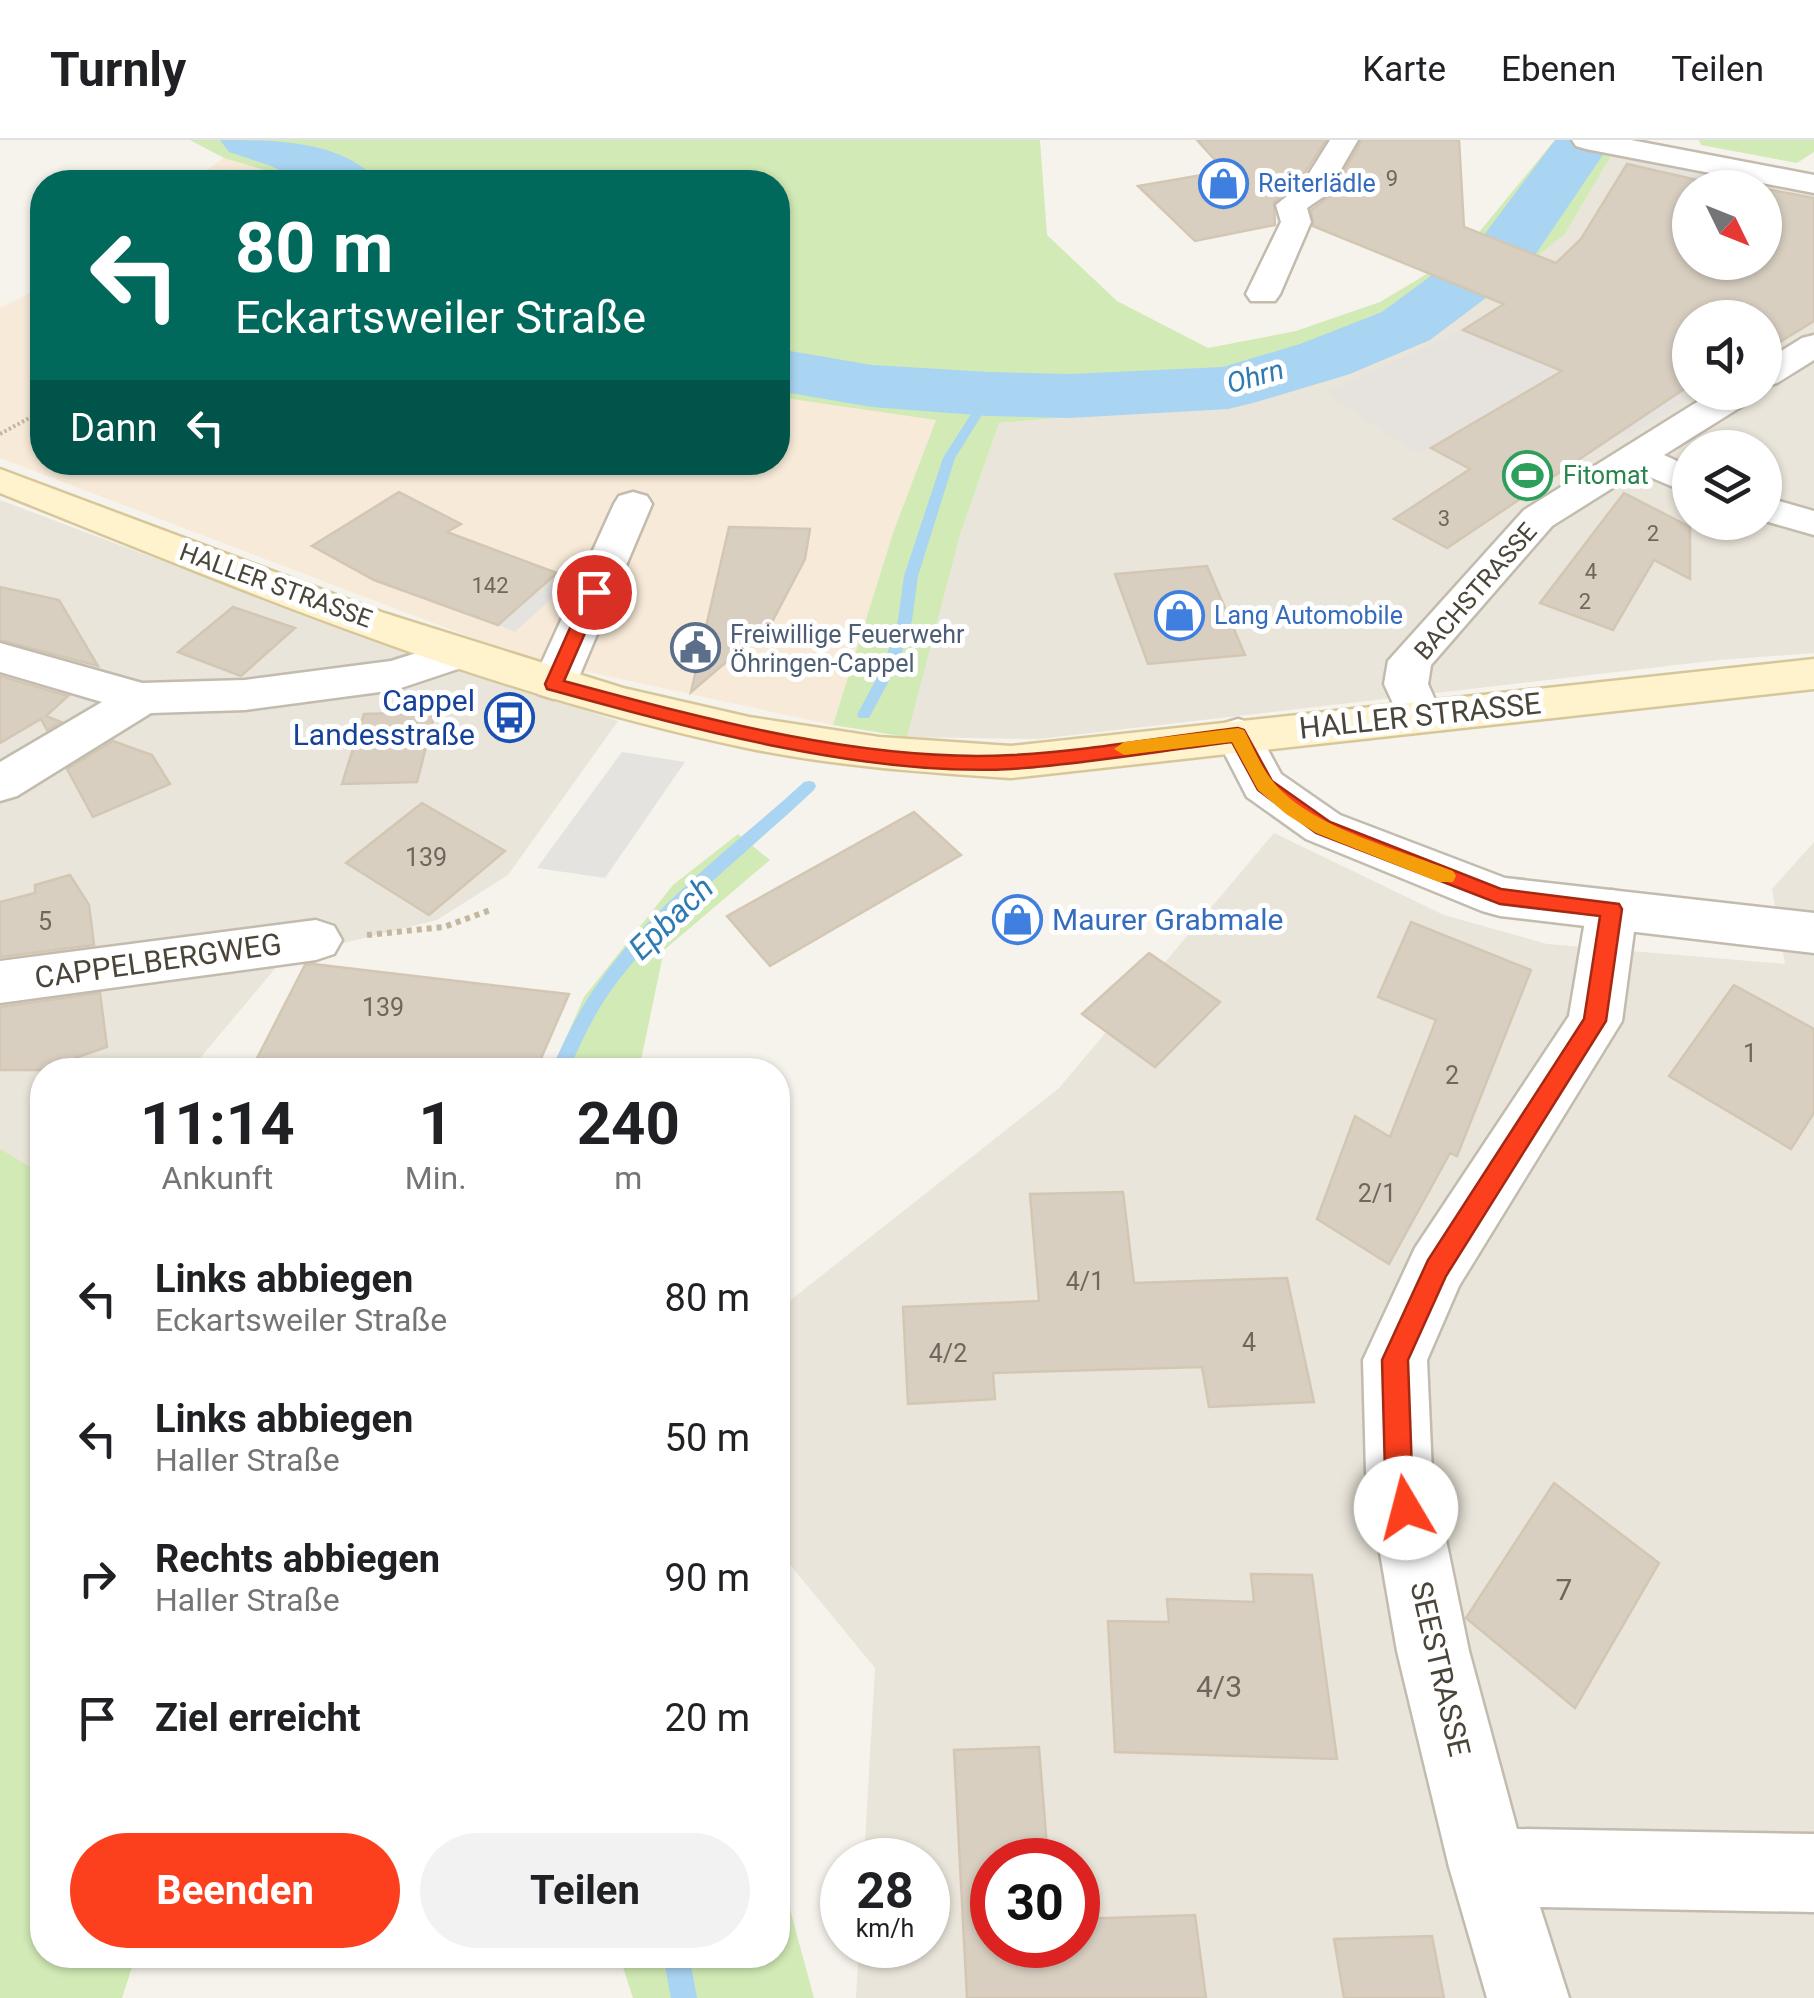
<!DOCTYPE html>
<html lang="de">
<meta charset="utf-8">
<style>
body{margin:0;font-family:Roboto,sans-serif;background:#f2f2f2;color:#202124;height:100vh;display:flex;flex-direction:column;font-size:38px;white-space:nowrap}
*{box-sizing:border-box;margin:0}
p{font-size:32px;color:#757577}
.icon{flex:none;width:55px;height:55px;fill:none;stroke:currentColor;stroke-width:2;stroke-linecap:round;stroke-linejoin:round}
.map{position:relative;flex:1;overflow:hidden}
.drawer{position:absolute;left:30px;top:918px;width:760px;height:910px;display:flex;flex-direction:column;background:#fff;border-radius:40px;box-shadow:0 2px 8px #0004}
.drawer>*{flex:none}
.guide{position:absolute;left:30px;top:30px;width:760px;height:305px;border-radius:40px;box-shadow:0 2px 8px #0004;background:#00695c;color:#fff;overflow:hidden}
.needle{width:65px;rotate:133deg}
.fabs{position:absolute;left:1672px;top:30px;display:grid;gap:20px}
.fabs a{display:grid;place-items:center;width:110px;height:110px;border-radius:50%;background:#fff;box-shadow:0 2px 8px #0004;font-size:50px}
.speed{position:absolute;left:820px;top:1698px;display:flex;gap:20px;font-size:50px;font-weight:700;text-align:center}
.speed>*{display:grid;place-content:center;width:130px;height:130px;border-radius:50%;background:#fff;box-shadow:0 2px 8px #0004;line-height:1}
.speed small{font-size:25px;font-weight:400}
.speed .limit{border:15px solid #d22;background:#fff;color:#111}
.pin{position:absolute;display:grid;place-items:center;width:85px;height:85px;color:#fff;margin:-42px;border:5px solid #fff;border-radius:50%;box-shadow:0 2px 10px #0007}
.me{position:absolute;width:110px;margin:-55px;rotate:352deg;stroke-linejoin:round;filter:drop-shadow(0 0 8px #0008)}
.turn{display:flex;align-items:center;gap:35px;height:210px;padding:0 40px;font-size:45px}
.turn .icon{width:130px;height:130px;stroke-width:2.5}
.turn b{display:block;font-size:70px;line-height:85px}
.then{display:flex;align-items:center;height:95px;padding:0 40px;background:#0003;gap:20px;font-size:38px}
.eta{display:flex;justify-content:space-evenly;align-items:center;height:170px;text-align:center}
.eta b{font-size:60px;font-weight:700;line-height:70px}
.action{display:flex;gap:20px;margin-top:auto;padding:20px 40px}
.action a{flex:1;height:115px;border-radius:60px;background:#fc3f1d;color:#fff;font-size:40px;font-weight:700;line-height:115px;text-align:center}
.action a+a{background:#f2f2f2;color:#202124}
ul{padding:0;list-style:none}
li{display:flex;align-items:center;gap:30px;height:140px;padding:0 40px}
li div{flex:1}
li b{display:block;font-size:38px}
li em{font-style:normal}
header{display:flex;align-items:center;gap:60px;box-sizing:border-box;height:140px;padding:0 50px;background:#fff;border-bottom:2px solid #e0e0e0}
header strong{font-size:48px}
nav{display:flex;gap:55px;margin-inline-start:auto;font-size:35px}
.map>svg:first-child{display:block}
.residential{fill:#eae5da;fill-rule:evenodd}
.commercial{fill:#f7ead8}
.industrial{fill:#e6e2dd}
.green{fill:#d2eab5}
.parking{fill:#e5e3e0}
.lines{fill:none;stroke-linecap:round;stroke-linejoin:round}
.stream{fill:#a9d4f2;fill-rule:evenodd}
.river{fill:#a9d4f2;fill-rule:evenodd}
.building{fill:#d8cfc1;stroke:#d3c7b4;stroke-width:2.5}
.minor-casing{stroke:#c2bbae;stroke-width:5}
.tertiary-casing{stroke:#c2bbae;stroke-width:5}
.secondary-casing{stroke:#d6c79b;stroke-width:5}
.path-far1{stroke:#c4b79f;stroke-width:4;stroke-dasharray:2.5 2.5;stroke-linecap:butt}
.path{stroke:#c4b79f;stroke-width:6;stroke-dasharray:5 5;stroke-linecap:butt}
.minor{fill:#fff;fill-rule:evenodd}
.tertiary{fill:#fff;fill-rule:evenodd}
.secondary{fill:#fff3cd;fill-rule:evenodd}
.route{fill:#fc3f1d;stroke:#a42913;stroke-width:2.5}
.slow{fill:#f59e0b}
.labels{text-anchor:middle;stroke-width:10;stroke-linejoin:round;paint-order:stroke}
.far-number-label{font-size:22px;fill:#6e675b}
.far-shop-label{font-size:25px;fill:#366cbe;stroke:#fff;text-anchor:start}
.far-leisure-label{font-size:25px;fill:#27864d;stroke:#fff;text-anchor:start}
.far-street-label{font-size:25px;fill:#4b4439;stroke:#fff}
.far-service-label{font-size:25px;fill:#4e5e75;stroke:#fff;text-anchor:start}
.number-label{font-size:25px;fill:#6e675b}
.far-water-label{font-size:28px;font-style:italic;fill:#2e7ab2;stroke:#fff}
.transit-label{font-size:30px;fill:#164399;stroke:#fff;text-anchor:end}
.street-label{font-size:30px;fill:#4b4439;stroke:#fff}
.shop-label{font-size:30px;fill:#366cbe;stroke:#fff;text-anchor:start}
.near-number-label{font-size:30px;fill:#6e675b}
.water-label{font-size:32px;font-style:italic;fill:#2e7ab2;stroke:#fff}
</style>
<header>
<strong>Turnly</strong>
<nav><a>Karte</a><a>Ebenen</a><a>Teilen</a></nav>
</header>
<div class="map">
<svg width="1814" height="1858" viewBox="0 0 1814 1858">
<rect width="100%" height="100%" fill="#f6f3ec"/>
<g class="residential">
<path d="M1613 13 1814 52V513L1719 520 1039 599 907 597 960 395 999 283 1234 263 1477 164 1564 95ZM1690 48H1765V122H1690ZM1690 178H1765V252H1690ZM1690 308H1765V382H1690Z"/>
<polygon points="0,360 367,498 618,581 508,735 437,780 284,818 190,930 42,930 42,1105 0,1169"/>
<path d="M1274 693 1444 775 1547 804 1785 824 1772 749 1814 702V1858H856L859 1805H928V1720H864L875 1528 778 1410V1170L1059 948ZM992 1720H1078V1805H992Z"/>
</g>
<g class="commercial">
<polygon points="224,18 298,39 305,42 189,42"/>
<polygon points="42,147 42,322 778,322 778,257 937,279 893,393 833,585 528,519 0,318 0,168"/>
</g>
<polygon class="industrial" points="1628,19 1758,47 1690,48 1690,122 1765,122 1765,49 1814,58 1814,183 1765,213 1765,178 1690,178 1690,252 1699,253 1624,298 1529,251 1419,314 1325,253 1463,190 1531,148 1581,99"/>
<g class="green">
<polygon points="190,0 1040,0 1047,95 1117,161 1208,208 1296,191 1380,162 1462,113 1554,1 1613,13 1564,95 1477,164 1361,225 1234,263 999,283 960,395 907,597 833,585 893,393 936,280 778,257 778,42 305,42 224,18"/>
<polygon points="1699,0 1814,0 1814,12 1797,23 1701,5"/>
<polygon points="738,694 770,720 664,810 639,930 552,930 584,857 673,745"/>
<polygon points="0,1009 42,1034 42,1815 136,1815 122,1858 0,1858"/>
<polygon points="778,1725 814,1858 633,1858 619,1815 778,1815"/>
</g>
<g class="parking">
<polygon points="557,433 573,439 515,492 498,485"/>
<polygon points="622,612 685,622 605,738 537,728"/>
</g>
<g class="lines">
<g class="stream">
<polygon points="985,252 995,254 955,318 918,436 912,480 898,524 869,578 859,578 857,575 884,524 898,480 904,436 943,318"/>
<path d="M809 641 814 642 816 646 814 650C746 714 668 773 612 849 594 874 581 902 569 930H551C565 899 579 869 599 842 654 764 734 706 804 642Z"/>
<polygon points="663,1815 689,1815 697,1858 671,1858"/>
</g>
<g class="river">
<path d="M220 0C272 0 344 0 378 42H303L271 26 229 12Z"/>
<polygon points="1555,0 1613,0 1527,127 1430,200 1350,234 1253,263 1228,269 1070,278 989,276 872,267 778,251 778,209 872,225 989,232 1070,234 1223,227 1300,204 1382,172 1481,99"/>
</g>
</g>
<g class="building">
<polygon points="1197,0 1326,0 1300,40 1274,62 1275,85 1195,101 1138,46 1225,31"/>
<polygon points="1362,0 1459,0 1464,87 1556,123 1581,99 1627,24 1732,48 1690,48 1690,122 1765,122 1766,49 1814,58 1814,181 1765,211 1765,178 1690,178 1690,245 1447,408 1394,379 1470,329 1431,308 1562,231 1463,190 1504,164 1313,86 1311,70 1329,57"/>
<polygon points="399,352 461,384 447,392 557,433 498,485 374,440 312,406"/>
<polygon points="1624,353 1690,387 1690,439 1654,420 1613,490 1540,463"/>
<polygon points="729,387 810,389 805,419 771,484 691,552"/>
<polygon points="1207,426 1245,515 1148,524 1115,434"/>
<polygon points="0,447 59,460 98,526 0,500"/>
<polygon points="233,467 295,488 241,536 178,512"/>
<polygon points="0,536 68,556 46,576 61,582 47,590 41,579 0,603"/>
<polygon points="435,572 417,642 342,644 364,574"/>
<polygon points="113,601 152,615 170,644 93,677 67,629"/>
<polygon points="422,663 505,711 429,775 346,723"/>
<polygon points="914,672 961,715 770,826 727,776"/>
<polygon points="70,735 89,765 94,805 0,817 0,762 35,753 35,745"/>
<polygon points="1411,782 1531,830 1457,1016 1450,1013 1389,1124 1317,1079 1355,976 1390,997 1436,880 1378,857"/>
<polygon points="1149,813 1220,862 1155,927 1082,874"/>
<polygon points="313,824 533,850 569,854 536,930 251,930 305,825"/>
<polygon points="1734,845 1814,889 1814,973 1791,1009 1669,936"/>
<polygon points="100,853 107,907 75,918 83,930 0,930 0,867"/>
<polygon points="1123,1052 1134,1143 1287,1138 1314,1262 1209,1267 1202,1227 993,1233 995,1259 908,1264 903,1167 1039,1161 1030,1054"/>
<polygon points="1554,1343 1659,1423 1575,1568 1466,1478"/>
<polygon points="1251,1434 1312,1435 1337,1619 1115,1612 1108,1481 1169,1482 1167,1459 1254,1462"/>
<polygon points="1039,1607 1048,1720 992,1720 992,1805 1078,1805 1078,1779 1195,1775 1206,1858 967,1858 954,1610"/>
<polygon points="1432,1796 1444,1858 1344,1858 1334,1799"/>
</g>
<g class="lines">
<defs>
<g id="minor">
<polygon points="1330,0 1358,0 1326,55 1307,68 1311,82 1280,154 1275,161 1251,161 1246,154 1281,82 1276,65 1303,43"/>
<polygon points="1572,0 1631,0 1814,35 1814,53 1586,9 1576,6"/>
<polygon points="1814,195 1814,220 1777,243 1765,247 1765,221 1802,198"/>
<polygon points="1713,252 1757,252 1752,260 1664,315 1690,327 1690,354 1638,332 1552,386 1431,525 1428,544 1442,576 1436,587 1420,591 1404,587 1384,544 1388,521 1524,370"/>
<polygon points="633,352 647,356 652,364 576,544 570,554 554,559 538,554 532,544 614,364 619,356"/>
<polygon points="1765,357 1814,371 1814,395 1765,381"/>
<polygon points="461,499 476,503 483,513 476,523 395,550 245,570 151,573 17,656 0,661 0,622 102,562 0,532 0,503 142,543 245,540 391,521"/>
<polygon points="1612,750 1630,755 1637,769 1622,881 1459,1146 1427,1220 1432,1332 1469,1511 1517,1689 1814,1694 1814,1772 1540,1767 1569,1858 1487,1858 1449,1727 1397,1511 1366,1332 1363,1220 1415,1108 1569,876 1587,769 1594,755"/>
<polygon points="316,780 334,786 342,800 334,814 316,820 0,863 0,821"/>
</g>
<polygon id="tertiary" points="1238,579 1254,584 1281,634 1340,675 1505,738 1814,773 1814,813 1500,776 1482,771 1306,699 1247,657 1215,595 1222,584"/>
<path id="secondary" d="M0 329 384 473 623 548 749 577 879 597 1011 606 1814 519V549L1011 638C923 632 834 626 747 608 488 554 245 451 0 353Z"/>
</defs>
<use href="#minor" class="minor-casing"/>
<use href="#tertiary" class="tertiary-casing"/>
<use href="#secondary" class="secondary-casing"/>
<polyline class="path-far1" points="0,294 42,271"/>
<polyline class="path" points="367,795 444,787 493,769"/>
<use href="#minor" class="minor"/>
<use href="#tertiary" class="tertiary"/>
<use href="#secondary" class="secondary"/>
</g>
<path class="route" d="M594 447 603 452 564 541C705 579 866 623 1012 615 1087 611 1163 597 1238 588L1244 590 1272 641 1330 682 1501 749 1619 764 1622 769 1606 881 1446 1136 1408 1220 1412 1332 1419 1368 1415 1378 1406 1382 1396 1378 1385 1332 1382 1220 1428 1120 1584 879 1600 776 1500 764 1316 693 1258 650 1232 602C1159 611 1085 624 1012 629 865 637 689 588 547 549L545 544 586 452Z"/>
<path class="slow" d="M1238 588 1244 590C1253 606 1260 625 1271 639 1306 686 1400 710 1453 731L1456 736 1453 742H1439L1316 693 1286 674 1258 650 1232 602 1124 615 1114 609 1124 602Z"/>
<defs>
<symbol id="shop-ring" viewBox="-11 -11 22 22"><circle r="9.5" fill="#fff" stroke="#3f7fe0" stroke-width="1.5"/><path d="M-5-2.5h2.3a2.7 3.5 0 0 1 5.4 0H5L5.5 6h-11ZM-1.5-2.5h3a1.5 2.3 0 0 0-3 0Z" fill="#3f7fe0"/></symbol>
<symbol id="stadium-ring" viewBox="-11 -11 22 22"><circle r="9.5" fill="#fff" stroke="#2e9e5b" stroke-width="1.5"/><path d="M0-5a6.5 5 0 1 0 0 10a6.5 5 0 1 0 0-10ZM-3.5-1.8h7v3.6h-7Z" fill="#2e9e5b"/></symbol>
<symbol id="civic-ring" viewBox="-11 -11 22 22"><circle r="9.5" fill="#fff" stroke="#5c6f8a" stroke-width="1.5"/><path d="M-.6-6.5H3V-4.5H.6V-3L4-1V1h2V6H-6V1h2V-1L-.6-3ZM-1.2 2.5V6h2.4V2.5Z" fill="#5c6f8a"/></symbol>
<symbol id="bus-ring" viewBox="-11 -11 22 22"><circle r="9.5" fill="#fff" stroke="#1a4fb4" stroke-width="1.5"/><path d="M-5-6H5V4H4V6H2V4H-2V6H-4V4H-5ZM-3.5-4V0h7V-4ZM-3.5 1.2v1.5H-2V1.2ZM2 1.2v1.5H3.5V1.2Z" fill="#1a4fb4"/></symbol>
</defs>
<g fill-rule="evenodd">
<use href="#shop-ring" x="1196" y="16" width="55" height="55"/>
<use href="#stadium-ring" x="1500" y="308" width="55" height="55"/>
<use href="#shop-ring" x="1152" y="448" width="55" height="55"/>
<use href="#civic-ring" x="668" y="480" width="55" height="55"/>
<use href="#bus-ring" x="482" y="550" width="55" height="55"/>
<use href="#shop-ring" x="990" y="752" width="55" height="55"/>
</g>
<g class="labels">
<g class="far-number-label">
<text x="1392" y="46">9</text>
<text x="1444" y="386">3</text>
<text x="1653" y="401">2</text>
<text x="1591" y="439">4</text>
<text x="490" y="453">142</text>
<text x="1585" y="469">2</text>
</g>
<g class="far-shop-label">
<text x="1258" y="52">Reiterlädle</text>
<text x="1214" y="484">Lang Automobile</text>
</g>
<g class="far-leisure-label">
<text x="1563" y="344">Fitomat</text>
</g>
<g class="far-street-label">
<text transform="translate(276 445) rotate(20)" y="9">HALLER STRASSE</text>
<text transform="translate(1475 451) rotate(-49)" y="9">BACHSTRASSE</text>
</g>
<g class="far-service-label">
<text x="730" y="503">Freiwillige Feuerwehr<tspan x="730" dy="29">Öhringen-Cappel</tspan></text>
</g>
<g class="number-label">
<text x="426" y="726">139</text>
<text x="45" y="790">5</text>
<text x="383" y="876">139</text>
<text x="1750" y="922">1</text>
<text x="1452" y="944">2</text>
<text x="1377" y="1062">2/1</text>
<text x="1085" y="1150">4/1</text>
<text x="1249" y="1211">4</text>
<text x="948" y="1222">4/2</text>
</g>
<g class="far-water-label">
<text transform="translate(1255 236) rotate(-16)" y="10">Ohrn</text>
</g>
<g class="transit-label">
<text x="475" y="571">Cappel<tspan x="475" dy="34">Landesstraße</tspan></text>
</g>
<g class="street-label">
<text transform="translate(1420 576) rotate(-6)" y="10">HALLER STRASSE</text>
<text transform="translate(158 821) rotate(-8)" y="10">CAPPELBERGWEG</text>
<text transform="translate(1440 1529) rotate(77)" y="10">SEESTRASSE</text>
</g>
<g class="shop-label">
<text x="1052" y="790">Maurer Grabmale</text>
</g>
<g class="near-number-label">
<text x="1564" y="1460">7</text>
<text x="1219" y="1557">4/3</text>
</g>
<g class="water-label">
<text transform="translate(671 778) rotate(-44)" y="11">Epbach</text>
</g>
</g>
</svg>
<div class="fabs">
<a><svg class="needle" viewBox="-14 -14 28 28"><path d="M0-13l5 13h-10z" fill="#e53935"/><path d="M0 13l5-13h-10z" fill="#757577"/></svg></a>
<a><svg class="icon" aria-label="sound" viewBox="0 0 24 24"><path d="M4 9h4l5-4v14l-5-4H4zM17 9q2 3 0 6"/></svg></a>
<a><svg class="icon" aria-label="layers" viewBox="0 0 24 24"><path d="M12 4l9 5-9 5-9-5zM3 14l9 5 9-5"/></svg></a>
</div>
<div class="speed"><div>28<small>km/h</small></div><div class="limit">30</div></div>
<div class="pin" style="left:594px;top:452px;background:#d93025"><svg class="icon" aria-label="arrive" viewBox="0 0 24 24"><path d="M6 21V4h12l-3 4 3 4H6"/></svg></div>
<svg class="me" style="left:1406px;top:1368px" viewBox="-20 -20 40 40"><circle r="19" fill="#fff"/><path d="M0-13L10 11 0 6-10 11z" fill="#fc3f1d"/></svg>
<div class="guide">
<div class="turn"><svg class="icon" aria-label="left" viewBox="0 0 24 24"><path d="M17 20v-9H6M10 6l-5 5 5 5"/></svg><div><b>80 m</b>Eckartsweiler Straße</div></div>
<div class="then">Dann<svg class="icon" aria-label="left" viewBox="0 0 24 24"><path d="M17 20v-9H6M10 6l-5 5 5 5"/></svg></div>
</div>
<section class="drawer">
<div class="eta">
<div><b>11:14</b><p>Ankunft</p></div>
<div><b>1</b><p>Min.</p></div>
<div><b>240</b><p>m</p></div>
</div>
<ul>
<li><svg class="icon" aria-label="left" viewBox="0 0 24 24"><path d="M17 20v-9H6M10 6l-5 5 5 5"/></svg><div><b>Links abbiegen</b><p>Eckartsweiler Straße</p></div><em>80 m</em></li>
<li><svg class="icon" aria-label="left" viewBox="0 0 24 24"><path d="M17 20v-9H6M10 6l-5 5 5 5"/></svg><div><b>Links abbiegen</b><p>Haller Straße</p></div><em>50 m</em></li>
<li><svg class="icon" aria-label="right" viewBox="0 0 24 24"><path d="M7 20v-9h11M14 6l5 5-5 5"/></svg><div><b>Rechts abbiegen</b><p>Haller Straße</p></div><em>90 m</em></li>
<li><svg class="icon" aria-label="arrive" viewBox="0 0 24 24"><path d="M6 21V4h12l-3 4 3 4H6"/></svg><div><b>Ziel erreicht</b></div><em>20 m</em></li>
</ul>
<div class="action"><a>Beenden</a><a>Teilen</a></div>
</section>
</div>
